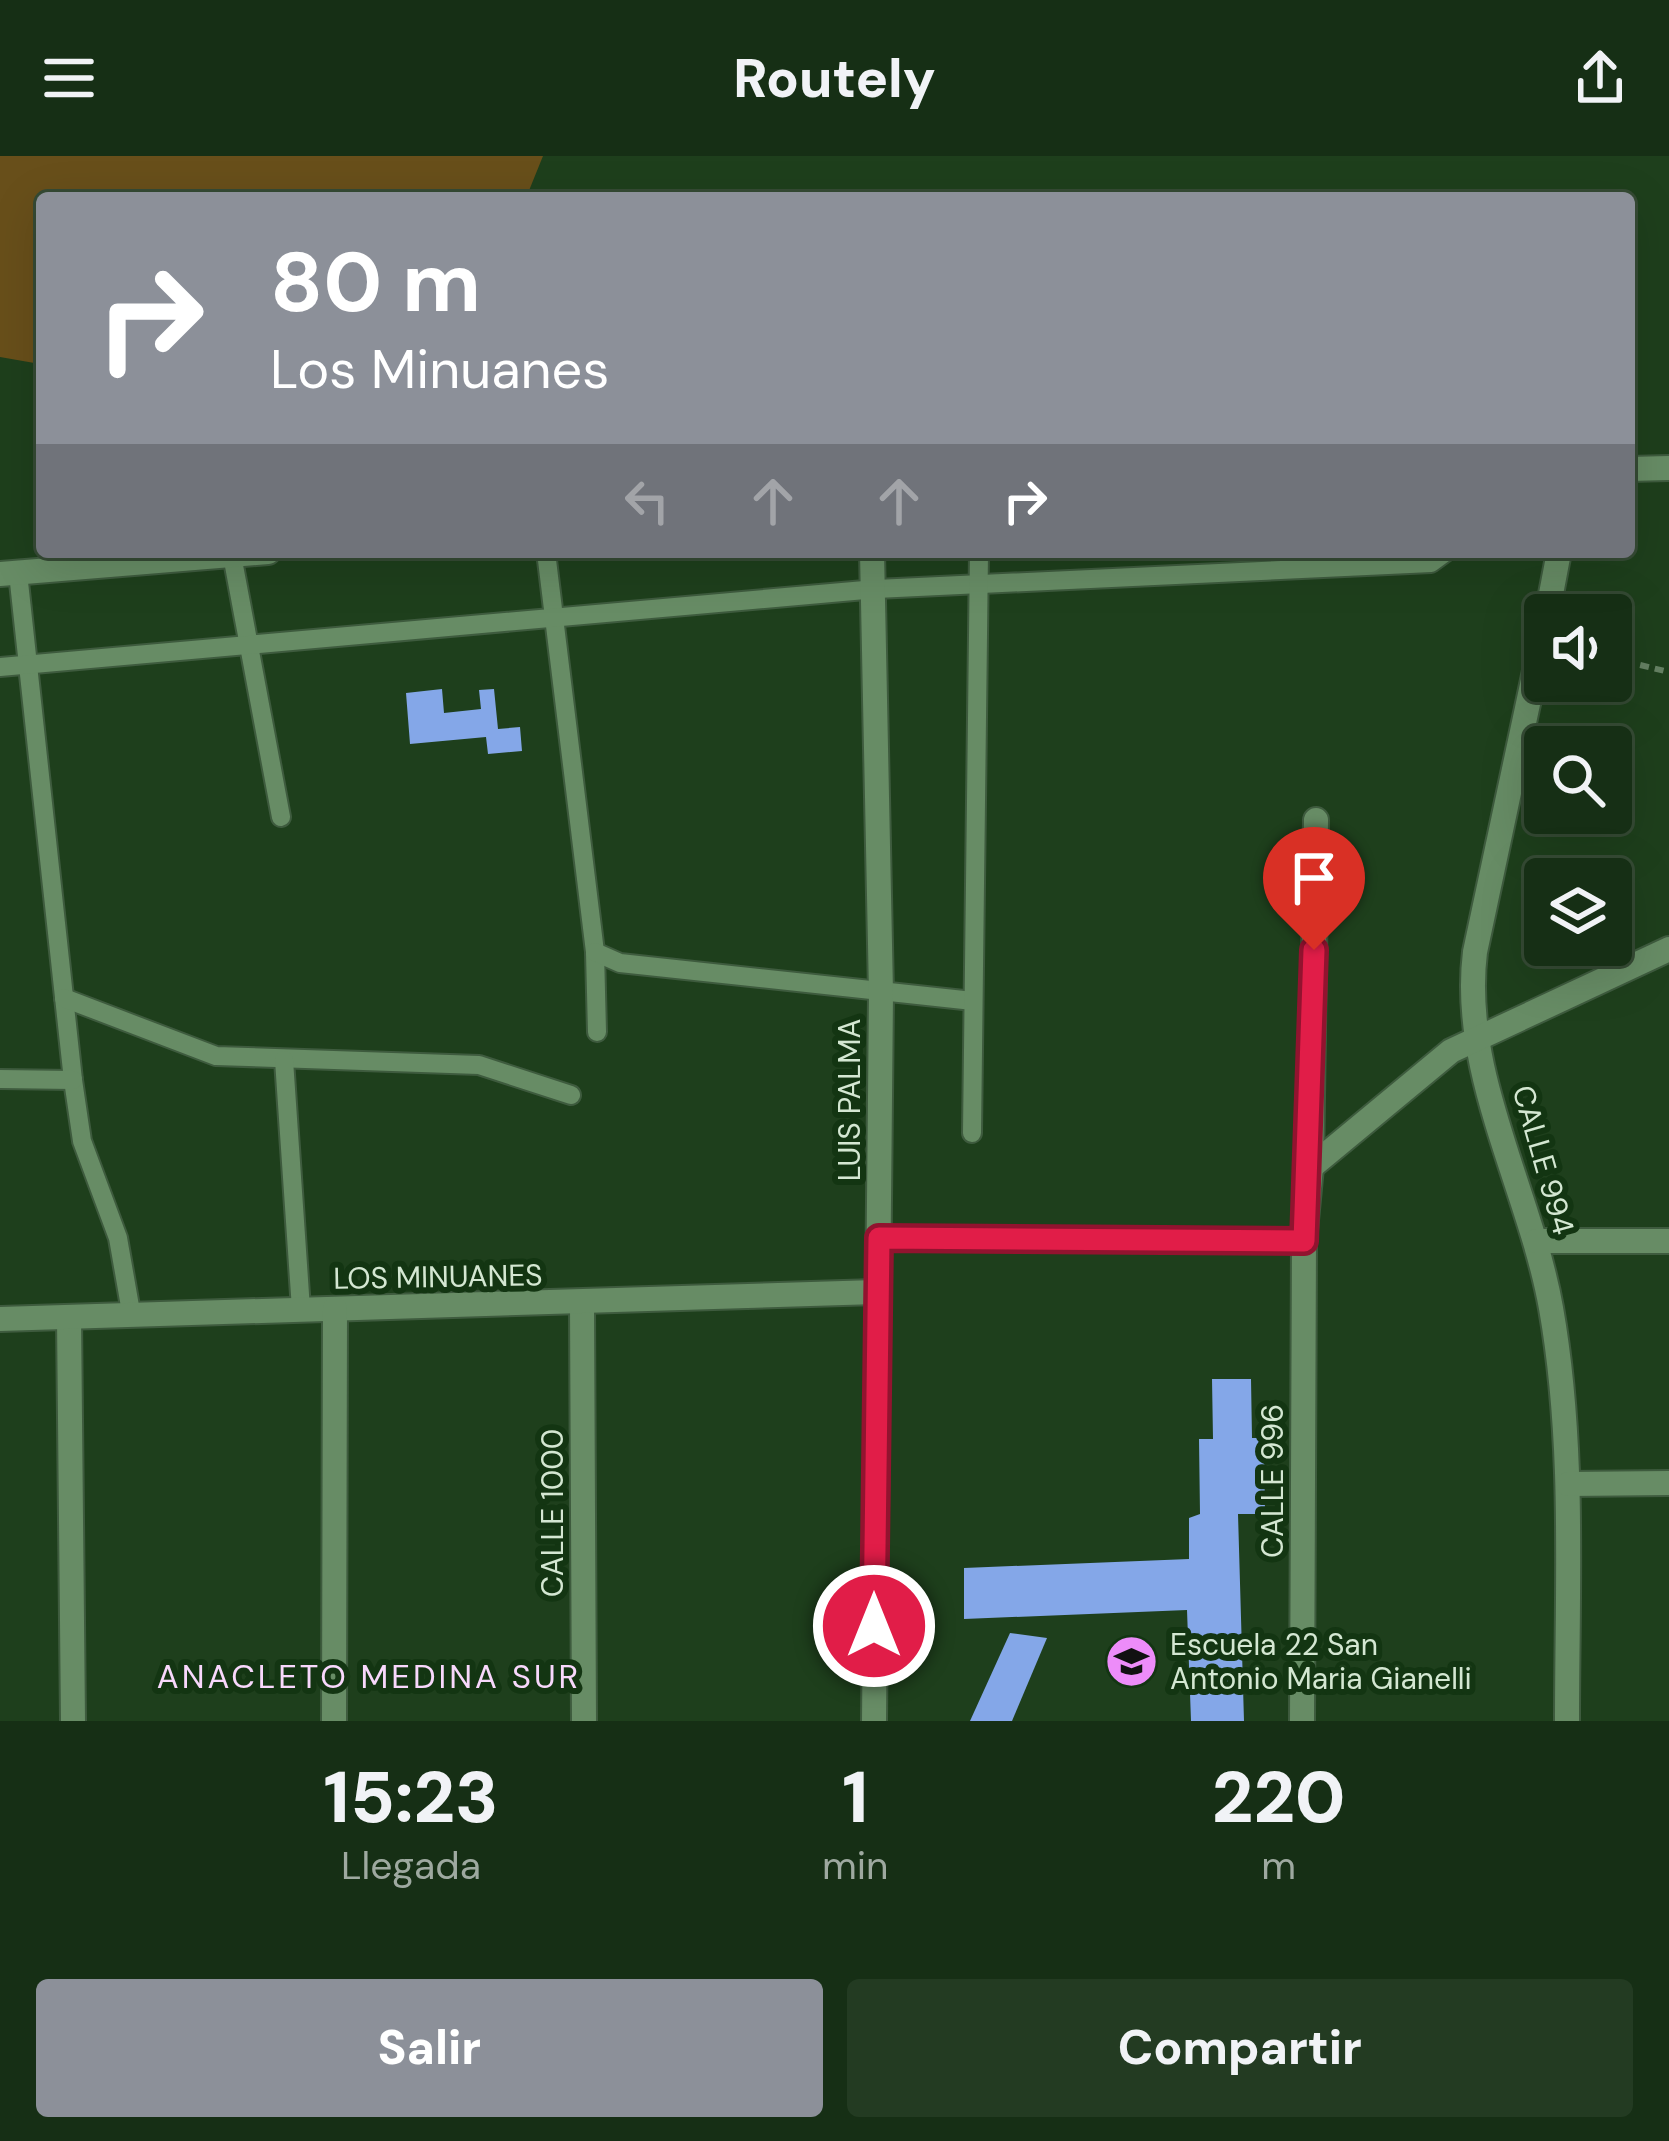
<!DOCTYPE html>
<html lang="es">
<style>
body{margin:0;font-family:"DM Sans",sans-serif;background:#233b22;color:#f1f3f6;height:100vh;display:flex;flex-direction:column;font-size:45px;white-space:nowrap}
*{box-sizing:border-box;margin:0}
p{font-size:39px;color:#9ea9a0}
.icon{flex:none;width:66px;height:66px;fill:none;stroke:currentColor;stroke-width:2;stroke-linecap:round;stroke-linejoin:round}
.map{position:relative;height:1565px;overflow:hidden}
.panel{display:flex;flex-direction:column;background:#162f15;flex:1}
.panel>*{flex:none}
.banner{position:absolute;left:36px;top:36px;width:1599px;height:366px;border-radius:12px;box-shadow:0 12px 48px #0002,0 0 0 3px #354a34;background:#8c9099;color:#fff;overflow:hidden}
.fabs{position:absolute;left:1524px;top:438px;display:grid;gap:24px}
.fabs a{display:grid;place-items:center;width:108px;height:108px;border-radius:12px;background:#162f15;box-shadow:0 12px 48px #0002,0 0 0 3px #354a34;font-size:60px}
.pin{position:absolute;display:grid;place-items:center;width:102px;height:102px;color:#fff;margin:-123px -51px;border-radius:50% 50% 50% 0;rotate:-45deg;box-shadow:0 0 12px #0007}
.pin .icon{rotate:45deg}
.me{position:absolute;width:132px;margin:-66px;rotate:0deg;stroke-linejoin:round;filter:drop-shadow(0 0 9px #0008)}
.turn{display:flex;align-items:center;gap:42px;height:252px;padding:0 36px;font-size:54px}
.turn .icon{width:156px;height:156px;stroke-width:2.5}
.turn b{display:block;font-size:84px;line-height:102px}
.lanes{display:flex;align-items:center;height:114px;padding:0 36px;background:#0003;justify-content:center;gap:60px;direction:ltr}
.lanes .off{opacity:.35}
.eta{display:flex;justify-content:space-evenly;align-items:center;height:204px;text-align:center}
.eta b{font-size:72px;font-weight:800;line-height:84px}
.button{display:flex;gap:24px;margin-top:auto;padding:24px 36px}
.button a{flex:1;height:138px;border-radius:12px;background:#8c9099;color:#fff;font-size:48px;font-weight:800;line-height:138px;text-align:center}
.button a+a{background:#233b22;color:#f1f3f6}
header{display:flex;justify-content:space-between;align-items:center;height:156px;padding:0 36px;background:#162f15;font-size:54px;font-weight:800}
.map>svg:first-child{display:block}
.green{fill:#684f1a}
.building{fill:#84a7e8}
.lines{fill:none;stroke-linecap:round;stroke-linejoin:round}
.lane-casing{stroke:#3e5b3e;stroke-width:22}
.street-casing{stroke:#3e5b3e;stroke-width:28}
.path{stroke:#658163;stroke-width:6;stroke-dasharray:9 6;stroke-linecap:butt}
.lane{stroke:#678c65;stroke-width:18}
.street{stroke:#678c65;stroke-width:24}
.route-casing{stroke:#92132f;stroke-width:30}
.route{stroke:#e11d48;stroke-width:21}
.labels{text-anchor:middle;stroke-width:12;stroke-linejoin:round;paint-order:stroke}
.street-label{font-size:30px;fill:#d4e7d2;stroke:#133512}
.poi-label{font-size:30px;fill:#d4e7d2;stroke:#133512;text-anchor:start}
.neighbourhood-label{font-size:33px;letter-spacing:3px;fill:#f8d8fc;stroke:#133512}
</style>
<header><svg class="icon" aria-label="menu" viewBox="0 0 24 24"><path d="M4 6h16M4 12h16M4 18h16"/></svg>Routely<svg class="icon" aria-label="share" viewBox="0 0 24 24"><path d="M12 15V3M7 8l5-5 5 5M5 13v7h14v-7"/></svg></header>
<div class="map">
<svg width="1669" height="1565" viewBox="0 0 1669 1565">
<rect width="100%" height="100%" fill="#1e3f1c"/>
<polygon class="green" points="0,0 543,0 526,42 42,42 40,208 0,201"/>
<g class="building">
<polygon points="442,533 444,557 481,553 479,534 494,533 498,573 520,571 522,595 488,598 486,581 410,588 406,537"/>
<polygon points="1212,1223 1251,1223 1252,1282 1264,1282 1265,1358 1238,1358 1244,1565 1191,1565 1187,1454 964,1463 964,1412 1189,1403 1189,1362 1200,1358 1199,1283 1213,1283"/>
<polygon points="1010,1477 1047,1482 1012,1565 970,1565"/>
</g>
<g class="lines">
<defs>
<g id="lane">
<polyline points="546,396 595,796 597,876"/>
<polyline points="232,399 281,661"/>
<polyline points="18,417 73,924 82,985 118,1082 131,1156"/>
<polyline points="0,511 876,433 1431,407 1446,396"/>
<polyline points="595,796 620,807 973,845"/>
<polyline points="64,842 216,900 479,909 571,939"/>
<polyline points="284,904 301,1153"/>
<polyline points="0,923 73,924"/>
<polyline points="972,977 979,396"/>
</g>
<g id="street">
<polyline points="1629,313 1669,312"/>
<polyline points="872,396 881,837 874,1565"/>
<polyline points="0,418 268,396"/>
<polyline points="1547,459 1559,396"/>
<path d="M1545 468 1475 796C1460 917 1530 1034 1551 1152 1575 1288 1567 1428 1567 1565"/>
<polyline points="1311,1011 1451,895 1669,793"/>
<polyline points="879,1082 1304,1085"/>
<polyline points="1536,1085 1669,1085"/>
<polyline points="582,1149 584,1565"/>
<polyline points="69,1161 73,1565"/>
<polyline points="0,1163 876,1136"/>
<polyline points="1568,1328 1669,1327"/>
<polyline points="334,1565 335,1153"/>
<polyline points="1302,1565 1304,1085 1311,1011 1316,664"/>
</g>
</defs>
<use href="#lane" class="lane-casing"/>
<use href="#street" class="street-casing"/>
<polyline class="path" points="1611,502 1669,516"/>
<use href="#lane" class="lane"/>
<use href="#street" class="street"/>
</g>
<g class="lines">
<defs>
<polyline id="route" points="874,1470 879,1082 1304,1085 1314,794"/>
</defs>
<use href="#route" class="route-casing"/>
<use href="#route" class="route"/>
</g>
<defs>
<symbol id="school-disc" viewBox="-11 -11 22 22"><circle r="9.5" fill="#ed8cf9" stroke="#133512"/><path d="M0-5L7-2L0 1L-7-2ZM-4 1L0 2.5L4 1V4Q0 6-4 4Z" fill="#111"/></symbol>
</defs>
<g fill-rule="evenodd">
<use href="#school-disc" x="1102" y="1476" width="59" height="59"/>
</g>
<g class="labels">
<g class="street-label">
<text transform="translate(850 944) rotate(-90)" y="10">LUIS PALMA</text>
<text transform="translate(1543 1004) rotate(74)" y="10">CALLE 994</text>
<text transform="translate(438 1121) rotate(-1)" y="10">LOS MINUANES</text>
<text transform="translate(1273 1325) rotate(-90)" y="10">CALLE 996</text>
<text transform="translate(553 1357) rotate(-90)" y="10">CALLE 1000</text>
</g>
<g class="poi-label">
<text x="1170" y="1499">Escuela 22 San<tspan x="1170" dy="34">Antonio Maria Gianelli</tspan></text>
</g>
<g class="neighbourhood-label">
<text x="369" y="1532">ANACLETO MEDINA SUR</text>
</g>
</g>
</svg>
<div class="fabs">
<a><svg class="icon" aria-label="sound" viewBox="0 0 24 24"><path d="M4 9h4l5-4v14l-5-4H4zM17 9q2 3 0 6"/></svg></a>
<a><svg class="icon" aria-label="search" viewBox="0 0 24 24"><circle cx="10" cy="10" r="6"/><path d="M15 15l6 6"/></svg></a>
<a><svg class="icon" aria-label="layers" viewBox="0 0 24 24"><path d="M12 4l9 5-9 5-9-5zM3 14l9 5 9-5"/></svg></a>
</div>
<div class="pin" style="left:1314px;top:794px;background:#d93025"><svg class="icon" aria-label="arrive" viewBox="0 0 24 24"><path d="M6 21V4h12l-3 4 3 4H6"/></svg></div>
<svg class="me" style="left:874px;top:1470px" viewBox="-20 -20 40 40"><circle r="17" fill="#e11d48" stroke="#fff" stroke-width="3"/><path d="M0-11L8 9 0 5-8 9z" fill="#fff"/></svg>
<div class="banner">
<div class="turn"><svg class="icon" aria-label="right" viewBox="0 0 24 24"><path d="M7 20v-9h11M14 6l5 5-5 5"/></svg><div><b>80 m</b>Los Minuanes</div></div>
<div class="lanes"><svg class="icon off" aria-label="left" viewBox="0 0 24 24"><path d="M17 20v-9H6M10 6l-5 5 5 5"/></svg><svg class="icon off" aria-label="ahead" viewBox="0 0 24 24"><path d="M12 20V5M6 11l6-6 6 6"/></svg><svg class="icon off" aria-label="ahead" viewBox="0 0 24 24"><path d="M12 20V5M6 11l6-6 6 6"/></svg><svg class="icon" aria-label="right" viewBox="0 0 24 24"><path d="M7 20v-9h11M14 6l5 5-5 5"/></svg></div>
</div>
</div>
<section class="panel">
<div class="eta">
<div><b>15:23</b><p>Llegada</p></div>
<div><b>1</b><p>min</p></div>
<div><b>220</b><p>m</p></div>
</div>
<div class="button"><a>Salir</a><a>Compartir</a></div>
</section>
